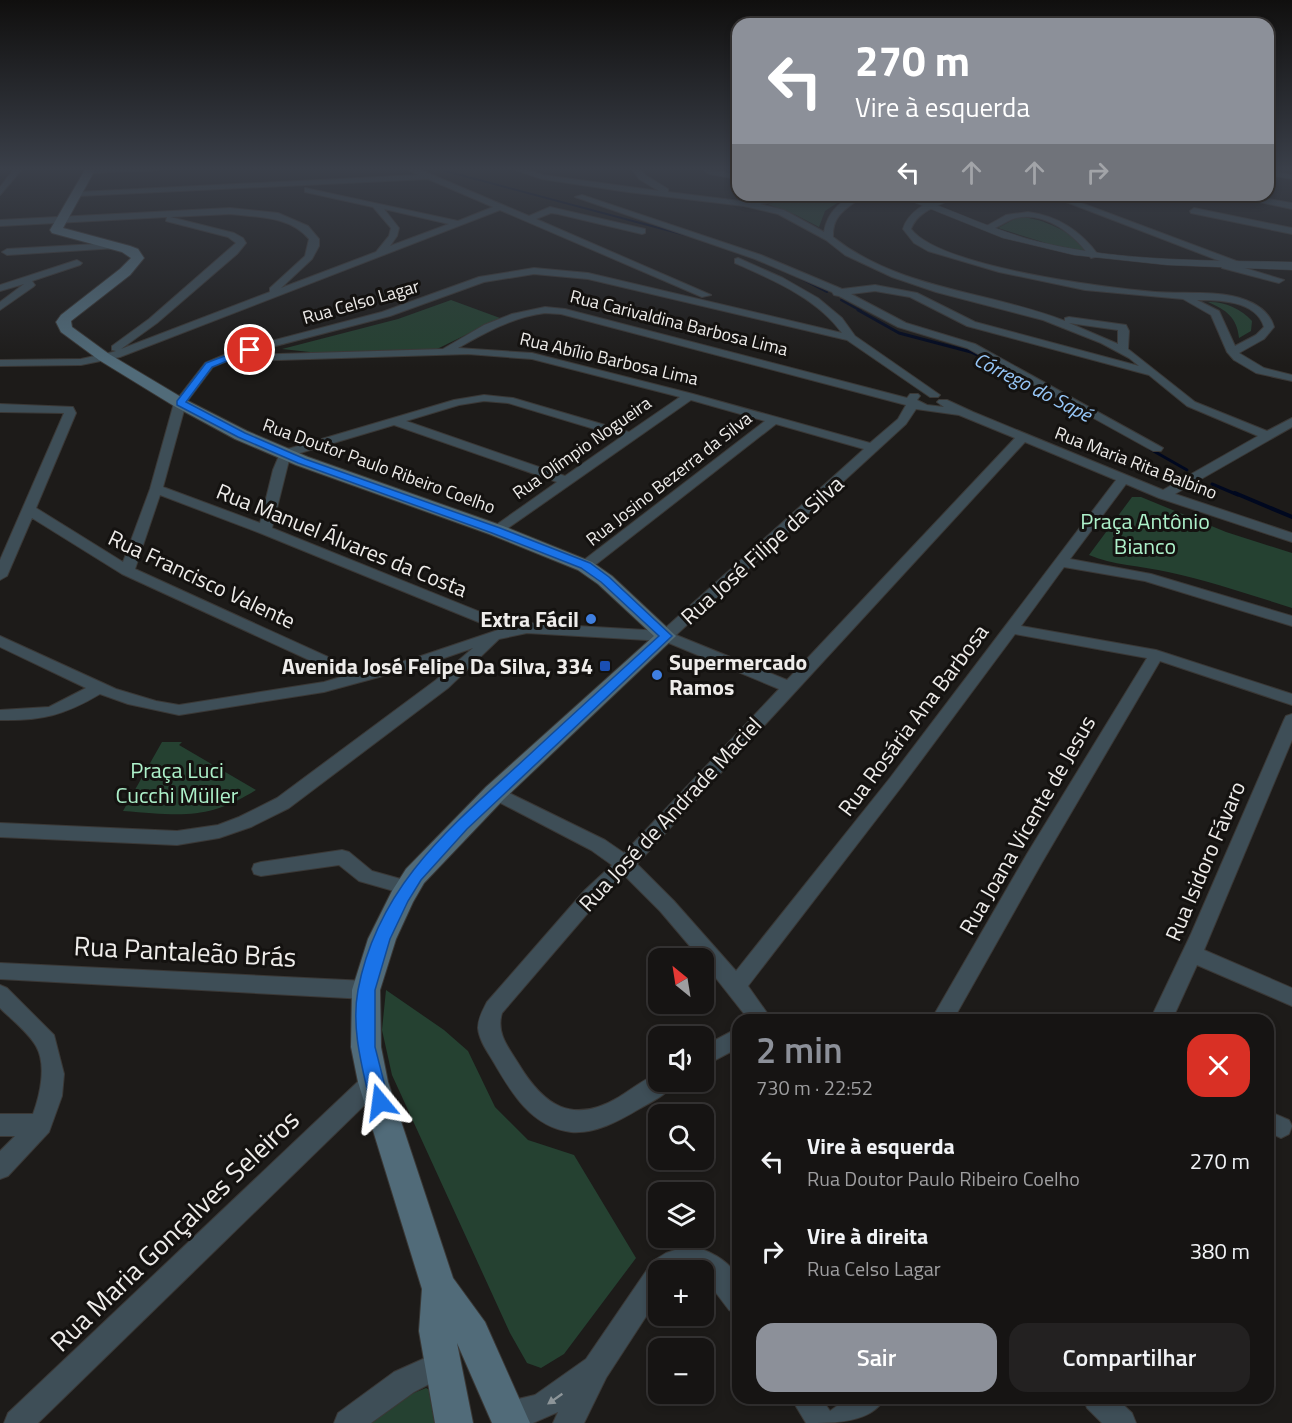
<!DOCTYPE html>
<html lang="pt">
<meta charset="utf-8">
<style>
body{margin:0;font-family:"Titillium Web",sans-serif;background:#232121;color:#f1f3f6;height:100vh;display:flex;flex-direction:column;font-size:22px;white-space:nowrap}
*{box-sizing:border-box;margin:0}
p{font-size:20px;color:#9e9ea0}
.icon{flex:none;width:33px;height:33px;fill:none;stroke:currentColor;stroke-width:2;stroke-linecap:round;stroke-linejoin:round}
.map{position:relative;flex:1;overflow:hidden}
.panel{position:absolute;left:732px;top:1014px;width:542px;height:390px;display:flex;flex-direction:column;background:#161413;border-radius:18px;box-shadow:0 3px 9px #0003,0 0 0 2px #353333}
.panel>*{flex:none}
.hud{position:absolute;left:732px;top:18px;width:542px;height:183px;border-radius:18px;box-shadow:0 3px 9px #0003,0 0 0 2px #353333;background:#8c9099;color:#fff;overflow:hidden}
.needle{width:39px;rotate:330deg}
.fabs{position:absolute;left:648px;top:948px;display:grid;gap:12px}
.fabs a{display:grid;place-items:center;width:66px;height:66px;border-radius:12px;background:#161413;box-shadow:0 3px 9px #0003,0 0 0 2px #353333;font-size:30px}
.pin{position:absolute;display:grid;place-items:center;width:51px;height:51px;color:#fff;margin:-26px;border:3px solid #fff;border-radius:50%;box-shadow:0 2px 6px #0007}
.me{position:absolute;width:66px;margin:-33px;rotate:344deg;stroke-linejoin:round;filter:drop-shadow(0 0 4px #0008)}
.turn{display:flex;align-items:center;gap:21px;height:126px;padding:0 24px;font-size:27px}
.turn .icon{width:78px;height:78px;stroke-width:2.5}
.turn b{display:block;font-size:42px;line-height:51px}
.lanes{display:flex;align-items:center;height:57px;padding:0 24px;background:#0003;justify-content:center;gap:30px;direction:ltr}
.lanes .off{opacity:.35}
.round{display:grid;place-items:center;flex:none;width:63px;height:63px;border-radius:18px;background:#232121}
.overview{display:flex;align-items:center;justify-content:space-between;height:102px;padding:0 24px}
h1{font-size:36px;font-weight:600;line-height:45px;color:#8c9099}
.button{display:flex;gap:12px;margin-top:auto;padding:12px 24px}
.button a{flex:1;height:69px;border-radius:18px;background:#8c9099;color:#fff;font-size:24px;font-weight:600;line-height:69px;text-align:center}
.button a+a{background:#232121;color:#f1f3f6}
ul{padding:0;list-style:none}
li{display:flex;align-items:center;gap:18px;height:90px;padding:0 24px}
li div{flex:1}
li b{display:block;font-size:22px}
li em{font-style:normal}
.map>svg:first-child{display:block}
.green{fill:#254131}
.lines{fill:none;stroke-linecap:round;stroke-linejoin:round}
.stream-far2{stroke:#00081f;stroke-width:2}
.stream-far1{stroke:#00081f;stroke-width:3}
.stream{stroke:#00081f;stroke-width:4}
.minor-casing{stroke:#3a3836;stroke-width:2}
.tertiary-casing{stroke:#3a3836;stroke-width:1}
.secondary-casing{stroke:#3a3836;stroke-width:2}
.minor{fill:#3e4e57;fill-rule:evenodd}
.tertiary{fill:#3e4e57;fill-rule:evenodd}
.secondary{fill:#516b79;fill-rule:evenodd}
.oneway{fill:#8d9599}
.route{fill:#1a73e8;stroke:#114b97;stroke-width:1.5}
.shop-dot{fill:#3f7fe0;stroke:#141210;stroke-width:2}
.transit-dot{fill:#1a4fb4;stroke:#141210;stroke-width:2}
.labels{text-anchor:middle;stroke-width:6;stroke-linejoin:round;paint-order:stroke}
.far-street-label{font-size:18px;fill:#eeecea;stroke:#141210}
.far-water-label{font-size:20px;font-style:italic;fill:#97c7f8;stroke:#141210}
.park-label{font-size:22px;fill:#adf1ca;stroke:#141210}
.street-label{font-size:22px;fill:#eeecea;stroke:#141210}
.poi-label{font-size:22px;font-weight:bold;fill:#eeecea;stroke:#141210;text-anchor:end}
.near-street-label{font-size:27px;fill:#eeecea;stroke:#141210}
</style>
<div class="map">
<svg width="1292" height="1423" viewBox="0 0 1292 1423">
<rect width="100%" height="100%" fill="#1d1b19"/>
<g class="green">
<polygon points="821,195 849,195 825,211 819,227 796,215 767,204"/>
<path d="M1018 217C1036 216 1079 233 1084 251L1049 244 998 228Z"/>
<polygon points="451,300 500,318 437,349 328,354 282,349 398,319"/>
<path d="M1208 302C1222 301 1241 308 1252 321L1251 331 1239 338C1237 317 1226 310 1208 302Z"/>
<path d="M1132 497H1141L1226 532 1292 553V608C1251 595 1210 581 1168 572 1142 566 1111 565 1089 555Z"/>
<path d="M162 742H182L179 745 256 790C206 821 180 815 123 811Z"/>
<polygon points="386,990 444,1030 468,1051 495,1107 528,1140 574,1155 636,1258 564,1354 541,1368 527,1363 510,1333 392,1075 382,1030"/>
<polygon points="426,1388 436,1393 447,1423 368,1423 399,1399"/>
</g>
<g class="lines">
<g class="stream-far2">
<polyline points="434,168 689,236"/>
<polyline points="1268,175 1292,179"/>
<polyline points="798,277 827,292"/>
<polyline points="841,300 861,311"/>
</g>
<g class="stream-far1">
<polyline points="858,310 899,333 971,352 998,365"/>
<polyline points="1150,449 1187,470"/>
<polyline points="1212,484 1238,495"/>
</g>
<polyline class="stream" points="1235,493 1292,517"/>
<defs>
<g id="minor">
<polygon points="15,168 23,168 0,195 0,187"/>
<polygon points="107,168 163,168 159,170 91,173 87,171"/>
<path d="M405 168H416L529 216 550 207 645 229V233L642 234 558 214 551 213 536 219 711 295 702 297 500 210 120 357 81 365 0 366V360L81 359 113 352 116 351 112 350V346L149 319 236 243 228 237 166 221 167 217 0 226V220L230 208 278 213 308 226 319 239V246L312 259 281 288 376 252 389 236 391 228 373 207 305 192V188L458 221 493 207 428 179 78 196 74 194 78 192 418 175ZM384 209 449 224 390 246 397 236 399 228ZM230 214C258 217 290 216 309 239L305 256 270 288V292L121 349 157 323 237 254 246 243 243 238 234 233 170 217Z"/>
<path d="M510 168H522L543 175 659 191 639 179 631 168H639L645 175 668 189V192L756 203 759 199 791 195H813L760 204 784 210 824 232C827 212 844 195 864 195 849 208 832 213 833 237 900 290 988 291 1065 321V318L1069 317 1126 325 1129 331 1128 349 1195 402 1267 431 1292 418V427L1175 494 1292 533V542L1159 498 1126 484 1070 559 1151 574 1292 616V626L1145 581 1064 567 1021 626 1156 650 1292 694V705L1160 661 1041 864 953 1020H931L1027 854 1147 658 1015 634 902 786 748 986 772 1020H749L704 963V958H700L660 911 625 876 599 900 502 1013C496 1033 508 1047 518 1063 544 1106 572 1125 619 1097 632 1089 644 1079 658 1074V1082H674C669 1094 651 1102 639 1109 619 1121 595 1134 571 1132 531 1127 511 1092 493 1061 487 1051 479 1040 478 1028 478 1018 483 1010 487 1002L585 890 612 865 591 850 489 797 486 793 489 789 495 787 501 789 605 840 624 853 779 689 664 641 527 633 499 639 448 688 289 808 251 827 219 838 177 845 0 837V823L177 831 218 825 239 817 277 798 436 680 473 648 427 664 324 692 179 715 128 704 100 694C65 715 41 721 0 720V710L49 707 86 688 0 647V636L116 689 156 701 179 705 324 682 344 676 122 574 32 518 7 576 0 580V560L64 413 0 412V404L73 407 76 413 36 508 123 562 150 489 174 403 205 363 233 351 382 312 479 277 534 268 588 273 842 333C817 298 773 280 735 263V259L738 258 783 278 818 298 842 318 855 336 940 395 938 397H930L847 340 588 279 534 274 484 282 390 316 241 355 213 367 186 403 163 487 260 523 273 470 281 451 454 400 484 395 513 398 629 432 680 397 532 359 468 354 245 361 240 358 245 355 443 349 484 325 512 314 545 307 565 309 907 398 910 394H918L920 396 917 400 927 405 944 407 937 402 939 400H947L973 412 1163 490 1258 436 1187 406 1149 375 967 326 910 297 875 291 851 294 906 323 975 344 1163 448 1161 451H1153L967 348 898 327 839 296 834 295 832 292 755 259 575 197 582 195 761 255 842 289 875 285 917 293 975 322 1139 366 1129 358 1101 343 1043 320 936 292 892 277 845 255 826 240 778 214 744 206 628 192 542 179ZM545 313 561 314 906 405 898 419 870 443 693 394 532 353 458 348C486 332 513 317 545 313ZM1069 323 1118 330V344ZM691 400 765 421 580 563 578 566 580 569H590L776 424 864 449 662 631 527 623 515 626 272 528 290 456 394 425 557 482 489 530 491 533H501ZM484 401 508 403 621 437 565 476 406 421 459 405ZM916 409 959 415 1015 438 787 680 676 635 906 424ZM1025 442 1116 480 890 778 736 971 674 901 637 864ZM160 495 260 533 498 630 415 658 361 672 135 569Z"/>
<polygon points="701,168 738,175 738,179 709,174"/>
<polygon points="1268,171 1292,175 1292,179 1268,175"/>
<path d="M946 195H957C942 207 919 208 911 229 940 267 1106 288 1155 292 1180 294 1207 291 1232 296 1250 300 1269 309 1274 327L1264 339 1239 353 1264 368 1292 375V381L1256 373 1234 360 1227 352 1211 315 1183 299 1085 290 999 272 928 251 914 243 903 229C909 210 928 202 946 195ZM1197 300C1218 300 1256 300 1264 327L1256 335 1235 346 1219 311Z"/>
<polygon points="1048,195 1060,195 1239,262 1241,264 1238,266 1284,280 1279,283 1222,268 1222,264 1225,263"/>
<polygon points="1227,195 1245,195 1292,203 1292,209"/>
<polygon points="1194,208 1292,228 1292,234 1191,213 1190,211"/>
<path d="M1028 212C1058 216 1081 231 1099 256L1091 258C1075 235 1046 211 1016 218 1006 220 992 234 983 228L1006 215Z"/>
<polygon points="114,243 117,244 117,248 7,255 2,252 7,249"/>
<polygon points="77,260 82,263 80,265 32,281 35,285 33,287 0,310 0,302 24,284 0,291 0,285"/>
<polygon points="1292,714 1292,740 1204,950 1292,988 1292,1006 1197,965 1172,1020 1150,1020 1191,934 1284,720 1286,716"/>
<polygon points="342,850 349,852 372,871 415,883 418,888 415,893 408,895 359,881 339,865 261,876 254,874 252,869 254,864 261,862"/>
<polygon points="0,963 366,981 373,984 376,990 373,996 366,999 0,979"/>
<path d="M0 985 7 988 54 1035 64 1074 62 1096 49 1132 8 1176 0 1179V1151L15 1136H0V1114H33C40 1095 47 1065 36 1046 28 1032 11 1019 0 1008Z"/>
<polygon points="738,1028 738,1048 704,1066 704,1046"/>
<polygon points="373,1072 381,1075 384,1082 381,1089 38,1423 4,1423 8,1413 365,1075"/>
<polygon points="1268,1111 1289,1120 1292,1126 1289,1134 1281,1138 1268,1132"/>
<path d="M687 1246C704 1247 732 1261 738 1279 741 1289 738 1304 738 1314L729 1310 704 1277V1270H658V1298L606 1378 584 1423H553L558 1412 533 1423H497L493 1414 497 1404 535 1395 586 1359 653 1261 666 1253Z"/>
<polygon points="443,1350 452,1354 456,1363 452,1372 414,1392 371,1423 334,1423 338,1413 394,1372"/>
<path d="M791 1398H821L830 1411 848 1398H885C871 1423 835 1423 806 1423Z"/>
<polygon points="1083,1398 1116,1398 1132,1413 1136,1423 1102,1423 1087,1408"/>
</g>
<path id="tertiary" d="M896 195H911C954 211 996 231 1040 242 1122 262 1208 260 1292 262V270L1167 265 1074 255 1003 238Z"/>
<polygon id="secondary" points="86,168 96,168 63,228 130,246 138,249 144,258 130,275 71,321 72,327 109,354 186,400 247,431 308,457 503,526 592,562 612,576 676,636 504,799 424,883 413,902 396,939 380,990 381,1047 388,1082 453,1278 485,1322 530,1423 492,1423 457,1343 473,1423 435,1423 419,1331 422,1289 358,1082 351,1047 352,990 368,939 392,891 406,869 486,787 654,636 598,584 578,570 489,534 296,465 235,439 174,406 99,360 61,332 56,322 61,315 120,269 131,258 122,252 52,233 50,230"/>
</defs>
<use href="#minor" class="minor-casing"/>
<use href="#tertiary" class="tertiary-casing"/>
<use href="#secondary" class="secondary-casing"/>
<use href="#minor" class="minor"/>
<use href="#tertiary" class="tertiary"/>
<use href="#secondary" class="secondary"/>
</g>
<defs><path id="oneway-solid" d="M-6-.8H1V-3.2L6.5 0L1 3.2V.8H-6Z" transform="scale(1.5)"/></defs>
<use class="oneway" href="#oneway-solid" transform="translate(555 1399) rotate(145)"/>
<linearGradient id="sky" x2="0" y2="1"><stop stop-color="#100f0e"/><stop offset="0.46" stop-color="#3a3f49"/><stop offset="1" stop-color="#3a3f49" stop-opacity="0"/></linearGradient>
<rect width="1292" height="367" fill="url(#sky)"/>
<path class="route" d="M246 348 254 350 212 367 186 402 245 433 305 459 500 528 590 563 609 577 672 636 467 829 421 880 408 901 390 939 375 990V1047L389 1102 386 1108 380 1111 373 1108 370 1102C362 1066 351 1028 358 990 378 884 453 825 528 756 571 716 615 676 659 636L601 582 581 568 492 533 298 463 238 437 177 405V401L206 363Z"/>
<g class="shop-dot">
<circle cx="591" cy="619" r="6"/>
<circle cx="657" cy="675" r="6"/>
</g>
<rect class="transit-dot" x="599" y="660" width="12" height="12" rx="3"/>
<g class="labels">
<g class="far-street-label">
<text transform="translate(361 302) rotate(-16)" y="6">Rua Celso Lagar</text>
<text transform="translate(679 323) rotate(14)" y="6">Rua Carivaldina Barbosa Lima</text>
<text transform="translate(609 359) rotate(13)" y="6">Rua Abílio Barbosa Lima</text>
<text transform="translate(582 448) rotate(-35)" y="6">Rua Olímpio Nogueira</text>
<text transform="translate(1136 463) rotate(21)" y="6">Rua Maria Rita Balbino</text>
<text transform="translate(379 466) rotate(20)" y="6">Rua Doutor Paulo Ribeiro Coelho</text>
<text transform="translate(669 479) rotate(-38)" y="6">Rua Josino Bezerra da Silva</text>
</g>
<g class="far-water-label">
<text transform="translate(1033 387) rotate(27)" y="7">Córrego do Sapé</text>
</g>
<g class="park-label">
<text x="1145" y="529">Praça Antônio<tspan x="1145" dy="25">Bianco</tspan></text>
<text x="177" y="778">Praça Luci<tspan x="177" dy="25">Cucchi Müller</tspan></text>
</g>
<g class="street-label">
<text transform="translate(342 540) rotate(22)" y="8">Rua Manuel Álvares da Costa</text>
<text transform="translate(762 550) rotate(-42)" y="8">Rua José Filipe da Silva</text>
<text transform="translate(202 579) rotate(25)" y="8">Rua Francisco Valente</text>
<text transform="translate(913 720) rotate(-53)" y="8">Rua Rosária Ana Barbosa</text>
<text transform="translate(670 814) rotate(-47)" y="8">Rua José de Andrade Maciel</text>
<text transform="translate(1027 825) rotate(-60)" y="8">Rua Joana Vicente de Jesus</text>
<text transform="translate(1205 861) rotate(-67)" y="8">Rua Isidoro Fávaro</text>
</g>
<g class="poi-label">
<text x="579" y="627">Extra Fácil</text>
<text x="669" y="670" text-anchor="start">Supermercado<tspan x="669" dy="25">Ramos</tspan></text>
<text x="593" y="674">Avenida José Felipe Da Silva, 334</text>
</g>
<g class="near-street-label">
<text transform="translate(185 952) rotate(3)" y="9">Rua Pantaleão Brás</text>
<text transform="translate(175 1231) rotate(-44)" y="9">Rua Maria Gonçalves Seleiros</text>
</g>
</g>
</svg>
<div class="fabs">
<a><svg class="needle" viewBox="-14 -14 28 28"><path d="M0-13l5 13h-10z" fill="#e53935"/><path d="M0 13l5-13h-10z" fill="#9e9ea0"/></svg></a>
<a><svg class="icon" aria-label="sound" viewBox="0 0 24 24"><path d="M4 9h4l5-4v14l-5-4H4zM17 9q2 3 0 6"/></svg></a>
<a><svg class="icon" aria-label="search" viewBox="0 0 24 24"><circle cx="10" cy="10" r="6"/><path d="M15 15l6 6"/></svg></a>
<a><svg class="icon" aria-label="layers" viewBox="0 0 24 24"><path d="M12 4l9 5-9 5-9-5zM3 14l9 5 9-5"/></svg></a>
<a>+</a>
<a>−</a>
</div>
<div class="pin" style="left:250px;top:350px;background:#d93025"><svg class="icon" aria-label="arrive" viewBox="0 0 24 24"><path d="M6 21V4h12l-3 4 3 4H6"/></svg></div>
<svg class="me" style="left:380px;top:1102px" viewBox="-20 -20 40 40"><path d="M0-17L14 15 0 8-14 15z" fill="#1a73e8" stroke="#fff" stroke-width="4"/></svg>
<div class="hud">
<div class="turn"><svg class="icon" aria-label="left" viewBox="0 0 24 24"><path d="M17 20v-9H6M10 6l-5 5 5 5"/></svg><div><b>270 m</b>Vire à esquerda</div></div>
<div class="lanes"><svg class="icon" aria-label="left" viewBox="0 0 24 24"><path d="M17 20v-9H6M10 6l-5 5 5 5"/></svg><svg class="icon off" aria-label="ahead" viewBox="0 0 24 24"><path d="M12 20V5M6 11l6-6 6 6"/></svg><svg class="icon off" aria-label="ahead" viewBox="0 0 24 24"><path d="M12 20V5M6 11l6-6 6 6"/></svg><svg class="icon off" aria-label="right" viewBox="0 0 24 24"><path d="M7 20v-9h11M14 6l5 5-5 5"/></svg></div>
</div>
<section class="panel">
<div class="overview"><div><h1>2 min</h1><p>730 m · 22:52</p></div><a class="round" style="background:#d93025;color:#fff"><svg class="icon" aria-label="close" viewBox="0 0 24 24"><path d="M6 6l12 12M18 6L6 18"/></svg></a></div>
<ul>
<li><svg class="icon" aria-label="left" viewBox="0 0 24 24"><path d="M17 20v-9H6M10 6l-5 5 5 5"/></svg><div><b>Vire à esquerda</b><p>Rua Doutor Paulo Ribeiro Coelho</p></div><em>270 m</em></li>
<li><svg class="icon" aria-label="right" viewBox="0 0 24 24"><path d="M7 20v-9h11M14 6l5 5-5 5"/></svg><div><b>Vire à direita</b><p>Rua Celso Lagar</p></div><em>380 m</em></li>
</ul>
<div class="button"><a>Sair</a><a>Compartilhar</a></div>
</section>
</div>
